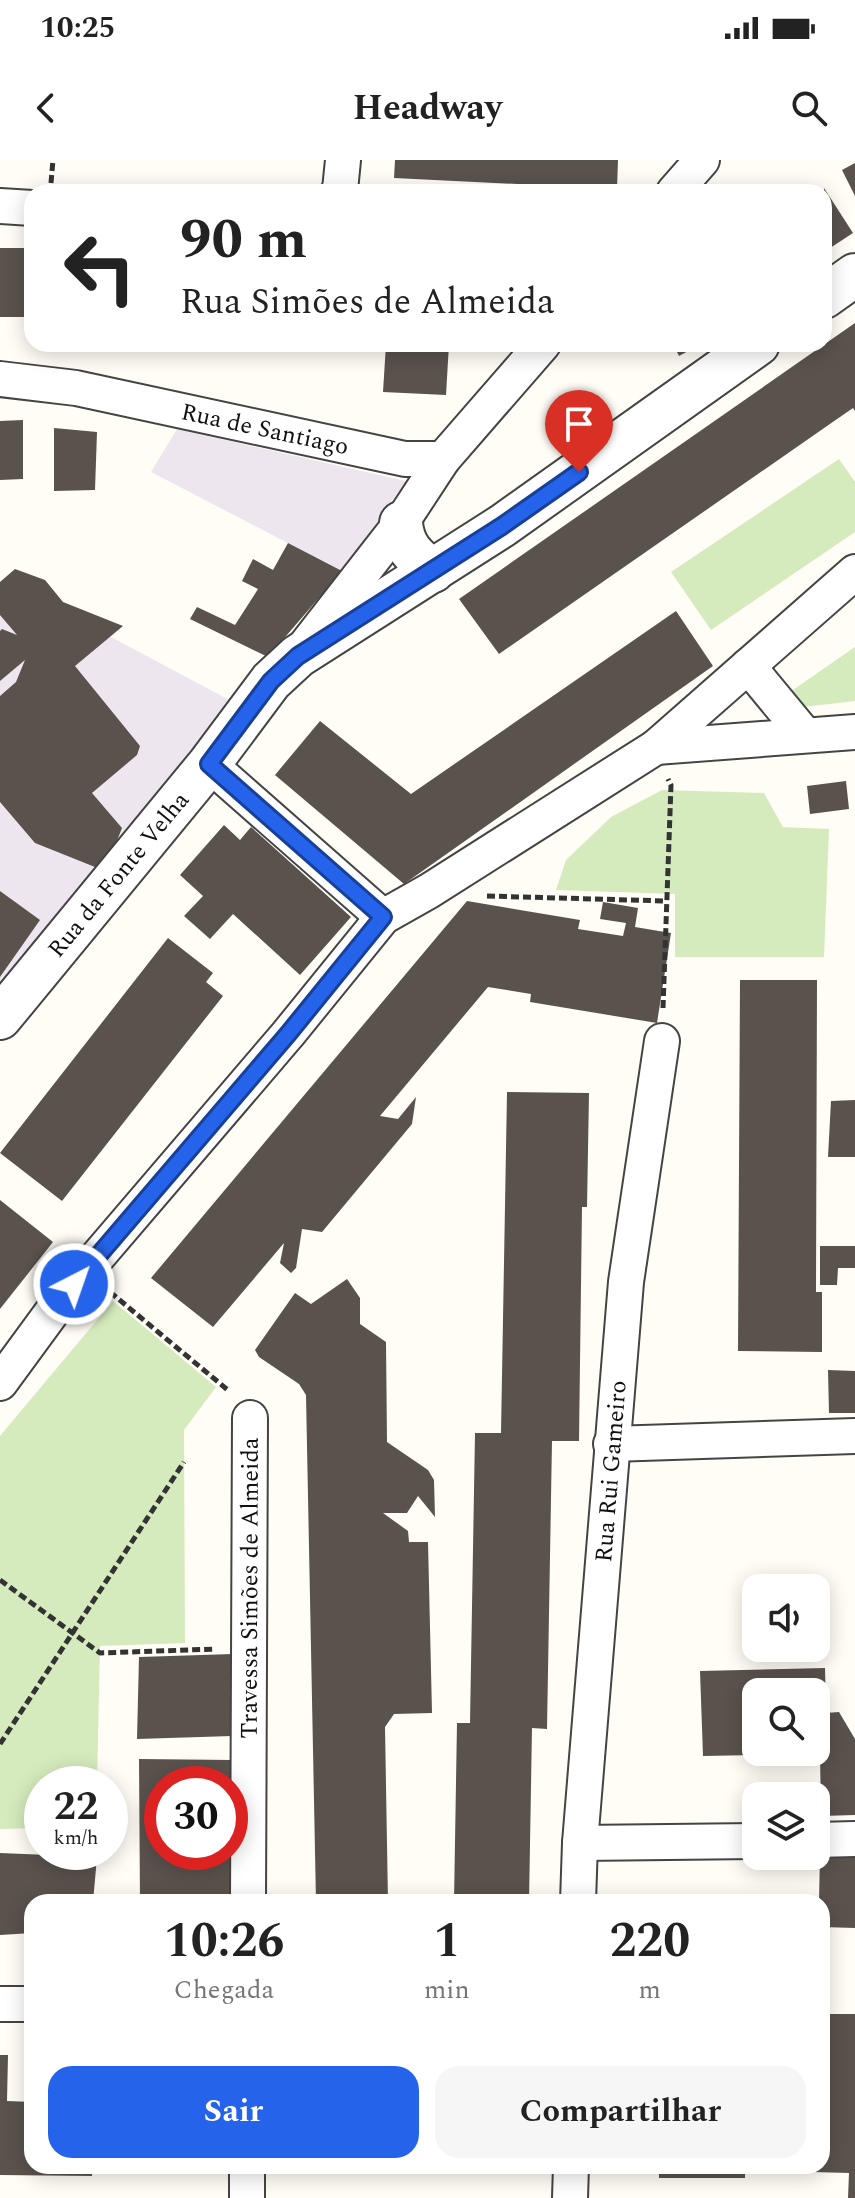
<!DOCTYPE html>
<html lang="pt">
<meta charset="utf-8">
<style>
body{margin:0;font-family:Spectral,serif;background:#f6f6f6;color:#222;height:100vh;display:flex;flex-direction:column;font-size:30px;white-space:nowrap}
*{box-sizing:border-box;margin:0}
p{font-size:26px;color:#767676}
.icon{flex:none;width:44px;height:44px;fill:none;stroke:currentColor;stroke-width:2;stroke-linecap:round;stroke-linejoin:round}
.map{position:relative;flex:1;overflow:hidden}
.side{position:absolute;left:24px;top:1734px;width:806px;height:280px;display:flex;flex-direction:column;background:#fff;border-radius:24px;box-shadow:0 4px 20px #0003}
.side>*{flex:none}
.hud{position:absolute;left:24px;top:24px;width:808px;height:168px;border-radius:24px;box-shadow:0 4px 20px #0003;background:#fff;color:#222;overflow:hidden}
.controls{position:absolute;left:742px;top:1414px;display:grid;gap:16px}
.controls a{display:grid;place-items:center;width:88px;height:88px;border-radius:16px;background:#fff;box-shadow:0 4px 20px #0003;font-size:40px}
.speed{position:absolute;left:24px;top:1606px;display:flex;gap:16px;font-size:40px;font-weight:700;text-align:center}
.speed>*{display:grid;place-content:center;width:104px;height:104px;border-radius:50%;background:#fff;box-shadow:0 4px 20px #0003;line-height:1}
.speed small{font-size:20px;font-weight:400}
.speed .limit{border:12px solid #d22;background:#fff;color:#111}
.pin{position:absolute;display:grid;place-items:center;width:68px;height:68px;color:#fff;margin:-82px -34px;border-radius:50% 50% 50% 0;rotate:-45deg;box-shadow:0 0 8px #0007}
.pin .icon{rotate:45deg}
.me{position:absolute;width:88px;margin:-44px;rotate:41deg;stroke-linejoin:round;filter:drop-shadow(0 0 6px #0008)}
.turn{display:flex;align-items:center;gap:28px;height:168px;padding:0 24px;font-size:36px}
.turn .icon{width:104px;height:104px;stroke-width:2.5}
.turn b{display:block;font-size:56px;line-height:68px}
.eta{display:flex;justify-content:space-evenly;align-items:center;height:136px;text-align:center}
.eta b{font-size:48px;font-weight:700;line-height:56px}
.action{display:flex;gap:16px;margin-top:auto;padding:16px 24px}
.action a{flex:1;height:92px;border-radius:24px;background:#2563eb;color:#fff;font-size:32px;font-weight:700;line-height:92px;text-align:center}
.action a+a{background:#f6f6f6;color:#222}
.status{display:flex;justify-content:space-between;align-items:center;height:56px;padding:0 40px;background:#fff;direction:ltr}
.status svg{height:22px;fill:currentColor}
header{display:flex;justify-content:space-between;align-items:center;height:104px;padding:0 24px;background:#fff;font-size:36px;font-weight:700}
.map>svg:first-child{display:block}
.industrial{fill:#eee6ef}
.green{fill:#d5ebbd}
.building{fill:#5a524d}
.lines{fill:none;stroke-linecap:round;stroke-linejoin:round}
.minor-casing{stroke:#444;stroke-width:38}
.tertiary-casing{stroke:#444;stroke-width:46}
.path{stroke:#333;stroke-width:5;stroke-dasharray:8 4;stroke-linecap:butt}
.minor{stroke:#fff;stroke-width:34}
.tertiary{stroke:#fff;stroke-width:42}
.route-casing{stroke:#184099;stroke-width:20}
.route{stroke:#2563eb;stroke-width:14}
.labels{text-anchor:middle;stroke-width:8;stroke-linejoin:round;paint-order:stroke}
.street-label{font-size:24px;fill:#111;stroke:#fff}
</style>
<div class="status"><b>10:25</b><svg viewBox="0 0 49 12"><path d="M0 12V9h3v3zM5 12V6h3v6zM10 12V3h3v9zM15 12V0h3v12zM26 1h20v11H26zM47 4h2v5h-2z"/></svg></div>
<header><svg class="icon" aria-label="back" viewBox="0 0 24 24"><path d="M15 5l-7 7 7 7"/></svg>Headway<svg class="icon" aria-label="search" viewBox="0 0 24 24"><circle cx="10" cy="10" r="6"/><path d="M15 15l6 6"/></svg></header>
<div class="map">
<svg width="855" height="2038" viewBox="0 0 855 2038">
<rect width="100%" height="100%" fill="#fffdf5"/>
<g class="industrial">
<polygon points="177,269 406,321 342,411 151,312"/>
<polygon points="10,423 231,541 0,828 0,428"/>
</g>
<g class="green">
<polygon points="839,299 855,322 855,372 711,470 671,412"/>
<polygon points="855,487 855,541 795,548 790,532"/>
<polygon points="662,630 764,633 783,667 829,669 824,797 675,797 675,734 556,730 566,700 611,657"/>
<polygon points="113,1141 216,1227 184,1270 185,1483 100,1486 97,1624 42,1624 42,1668 0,1669 0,1276"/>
</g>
<g class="building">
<polygon points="395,0 618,0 617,29 394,18"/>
<polygon points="855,3 855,36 842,10"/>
<polygon points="824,28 853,73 824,92"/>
<rect x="0" y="88" width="32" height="69"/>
<polygon points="855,163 855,251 853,248 827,266 499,494 459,439"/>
<polygon points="386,184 449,184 446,235 383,232"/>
<polygon points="673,184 701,184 679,196"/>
<polygon points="23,260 23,319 0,320 0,261"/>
<polygon points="54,268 97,272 95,330 54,331"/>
<polygon points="288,383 342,411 268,497 190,459 197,447 235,465 258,429 242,421 253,399 273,410"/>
<polygon points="15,409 45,420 63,442 123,466 75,506 140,586 137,595 92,633 122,668 105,711 35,683 0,642 0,536 16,522 25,500 0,521 0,471 2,469 17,475 0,455 0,422"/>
<polygon points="676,451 713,506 404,724 275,615 320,561 411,634"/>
<polygon points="846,621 849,649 810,654 807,626"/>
<polygon points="224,665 240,680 251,667 351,757 300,815 233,754 210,779 184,756 203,736 180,715"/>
<polygon points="0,731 40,760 0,817"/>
<polygon points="467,741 580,760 578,769 623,776 626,763 600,759 603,742 638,748 635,767 671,773 657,863 530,842 531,834 488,827 380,956 398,959 416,937 412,964 322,1072 302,1069 296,1108 291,1113 280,1103 284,1083 213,1167 151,1118"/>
<polygon points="168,778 213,813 206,822 223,836 62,1041 0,993"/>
<polygon points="740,820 817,820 816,1132 822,1132 822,1192 738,1191"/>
<polygon points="507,932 589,933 587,1047 582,1047 579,1281 552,1281 547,1569 532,1568 529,1742 454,1742 457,1563 470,1563 475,1273 501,1273"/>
<polygon points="855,940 855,997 828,997 831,941"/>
<polygon points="0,1040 53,1082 0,1149"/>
<polygon points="820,1086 855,1086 855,1108 838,1108 837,1125 820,1125"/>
<polygon points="347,1119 360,1138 360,1164 386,1182 387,1282 428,1310 434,1320 435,1357 418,1336 407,1353 383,1353 408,1371 409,1382 428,1382 432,1553 394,1554 385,1567 388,1742 316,1742 306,1235 299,1224 259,1197 255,1190 295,1133 311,1144"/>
<polygon points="828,1210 855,1211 855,1253 829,1253"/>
<polygon points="233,1494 232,1576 137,1579 139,1497"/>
<polygon points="825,1508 826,1553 839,1552 855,1579 855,1655 821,1656 820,1593 816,1593 816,1532 756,1532 756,1595 703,1596 700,1511"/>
<polygon points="139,1599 232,1600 232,1624 162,1624 162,1692 232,1692 232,1742 140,1742"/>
<polygon points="0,1693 97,1697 93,1742 32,1742 32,1773 0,1775"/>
<polygon points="820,1694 855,1696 855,1768 822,1767 822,1742 819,1742"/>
<polygon points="822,1854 855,1854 855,2038 848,2038 849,2013 813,2012 813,2006 822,2006"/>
<polygon points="0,1895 8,1895 7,1941 32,1942 32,2006 92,2006 92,2016 0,2015"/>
<polygon points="142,2006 219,2006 219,2014 143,2014"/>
<polygon points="457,2006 526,2006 526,2010 456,2009"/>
<rect x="659" y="2006" width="86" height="12"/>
</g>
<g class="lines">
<defs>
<g id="minor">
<polyline points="338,32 340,30 343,0"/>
<polyline points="674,32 702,0"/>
<polyline points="0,46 32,48"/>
<path id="s1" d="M0 219 76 228 405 299H443"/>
<polyline points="306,485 401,363 443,299 543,184"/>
<polyline points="748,506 805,575"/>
<polyline points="656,587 855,572"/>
<polyline points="209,604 383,757"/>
<polyline points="0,1223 63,1137 288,874 383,757 429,731 656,587 855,412"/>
<polyline points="611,1284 855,1276"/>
<polyline points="816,1680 855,1679"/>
<polyline points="580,1683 756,1681"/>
<path id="s2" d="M248 1742 250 1258"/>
<path id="s3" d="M578 1742 580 1683 626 1122 662 881"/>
<polyline points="0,1844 32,1844"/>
<polyline points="247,2038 247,2006"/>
<polyline points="570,2038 571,2006"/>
</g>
<g id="tertiary">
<polyline points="824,137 855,115"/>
<path d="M401 363C403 386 414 397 433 411"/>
<path id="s4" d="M0 858 209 604 271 521 298 496 502 366 758 184"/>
</g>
</defs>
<use href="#minor" class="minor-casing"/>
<use href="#tertiary" class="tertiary-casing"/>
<g class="path">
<polyline points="51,23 53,0"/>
<polyline points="487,736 666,741"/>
<polyline points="663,848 671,625 668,619"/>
<polyline points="110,1132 229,1231"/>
<polyline points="0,1420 100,1493 216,1489"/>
<polyline points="0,1584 184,1302"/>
</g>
<use href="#minor" class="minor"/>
<use href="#tertiary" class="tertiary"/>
</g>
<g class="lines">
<defs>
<polyline id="route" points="74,1124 288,874 383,757 209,604 271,521 298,496 502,366 579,312"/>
</defs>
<use href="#route" class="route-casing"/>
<use href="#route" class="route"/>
</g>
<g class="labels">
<g class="street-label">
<text dy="8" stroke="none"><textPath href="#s1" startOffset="270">Rua de Santiago</textPath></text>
<text dy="8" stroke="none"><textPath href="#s4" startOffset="186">Rua da Fonte Velha</textPath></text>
<text dy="8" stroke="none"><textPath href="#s3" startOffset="432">Rua Rui Gameiro</textPath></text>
<text dy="8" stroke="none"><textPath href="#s2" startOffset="314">Travessa Simões de Almeida</textPath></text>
</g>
</g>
</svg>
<div class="controls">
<a><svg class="icon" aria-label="sound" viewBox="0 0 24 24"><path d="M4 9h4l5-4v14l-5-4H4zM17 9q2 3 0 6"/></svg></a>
<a><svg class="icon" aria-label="search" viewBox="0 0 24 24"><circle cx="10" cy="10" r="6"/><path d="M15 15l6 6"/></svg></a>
<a><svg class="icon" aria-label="layers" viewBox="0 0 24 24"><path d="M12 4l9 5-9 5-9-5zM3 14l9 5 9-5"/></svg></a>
</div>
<div class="speed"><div>22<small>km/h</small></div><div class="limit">30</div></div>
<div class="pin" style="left:579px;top:312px;background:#d93025"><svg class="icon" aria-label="arrive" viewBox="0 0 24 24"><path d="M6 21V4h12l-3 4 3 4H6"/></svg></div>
<svg class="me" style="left:74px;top:1124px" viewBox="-20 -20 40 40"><circle r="17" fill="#2563eb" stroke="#fff" stroke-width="3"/><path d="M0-11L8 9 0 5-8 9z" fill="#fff"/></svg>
<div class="hud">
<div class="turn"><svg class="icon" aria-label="left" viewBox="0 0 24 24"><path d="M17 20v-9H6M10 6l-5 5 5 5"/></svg><div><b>90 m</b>Rua Simões de Almeida</div></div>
</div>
<section class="side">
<div class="eta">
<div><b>10:26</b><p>Chegada</p></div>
<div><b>1</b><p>min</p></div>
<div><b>220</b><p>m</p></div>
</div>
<div class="action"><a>Sair</a><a>Compartilhar</a></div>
</section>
</div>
